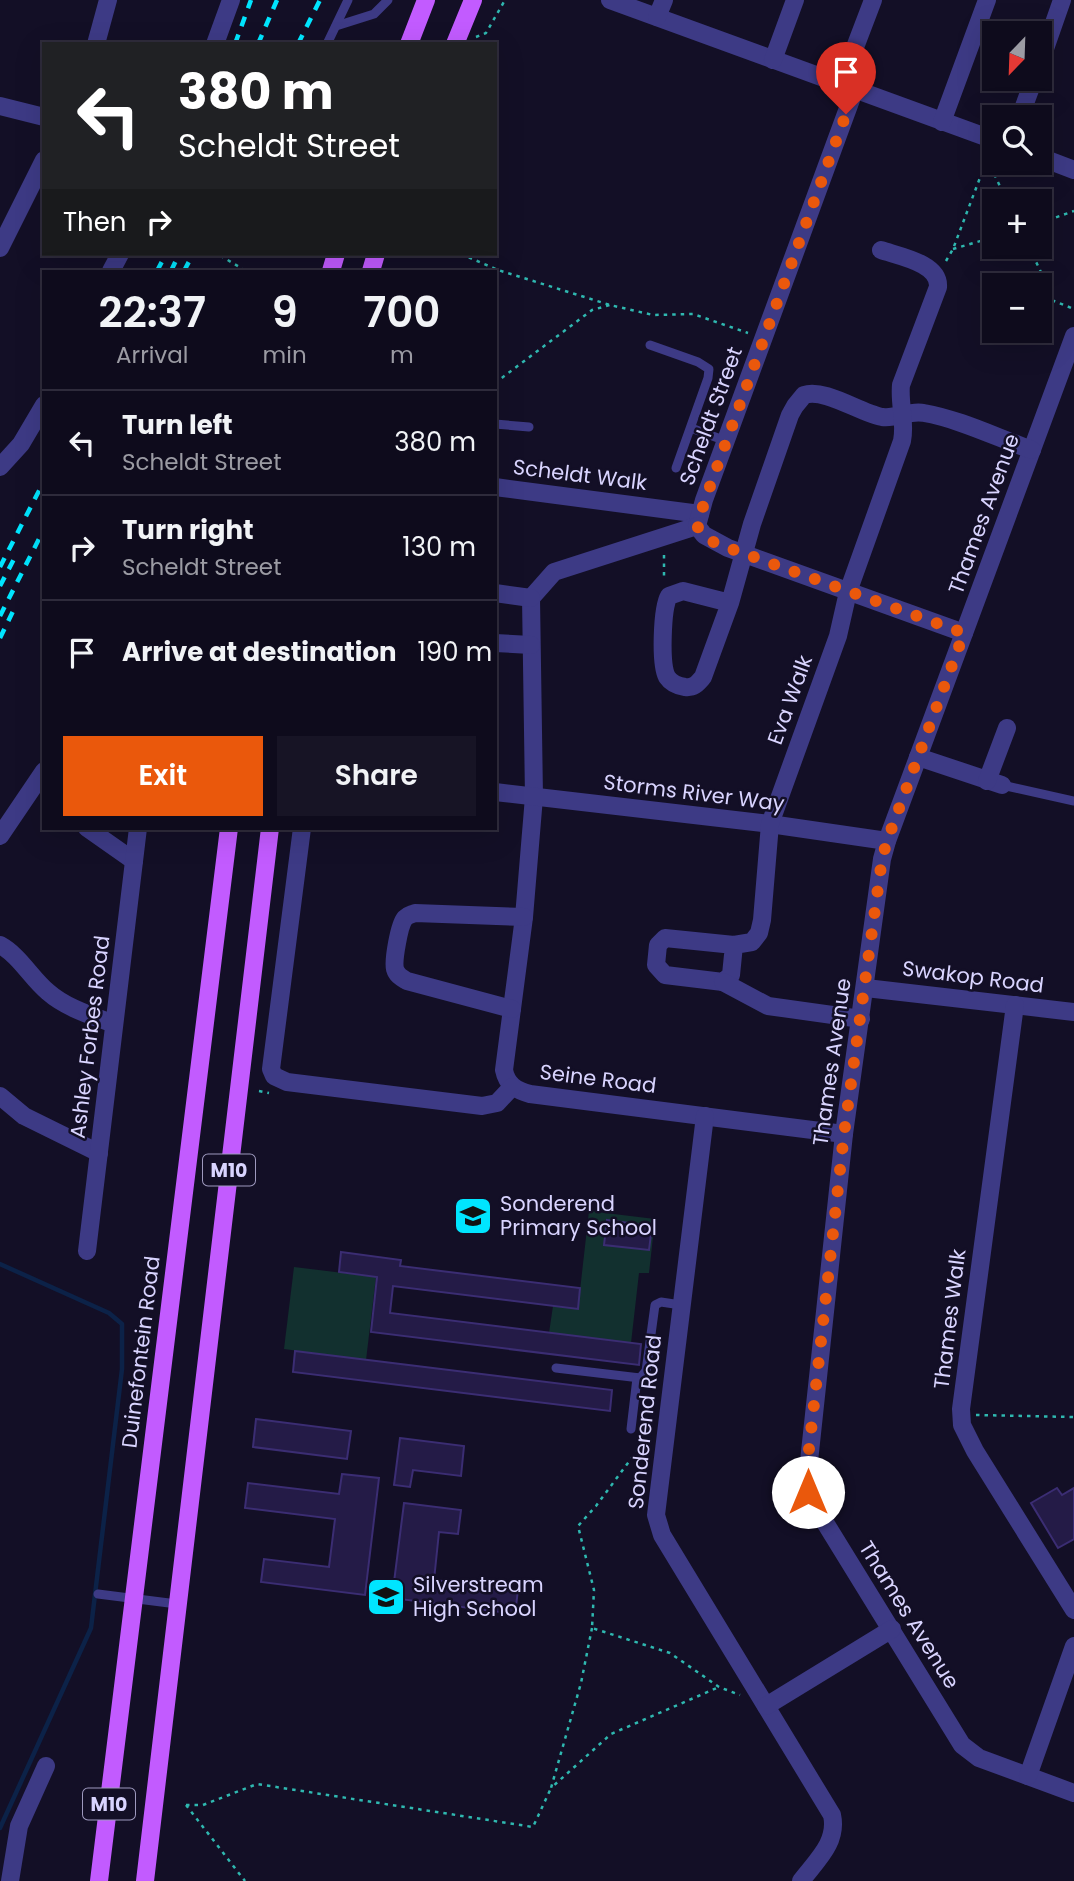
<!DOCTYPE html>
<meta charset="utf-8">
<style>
body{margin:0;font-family:Poppins,sans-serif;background:#171425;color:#f1f3f6;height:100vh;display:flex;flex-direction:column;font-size:26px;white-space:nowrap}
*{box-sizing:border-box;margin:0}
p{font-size:23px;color:#9b9ba3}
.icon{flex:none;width:38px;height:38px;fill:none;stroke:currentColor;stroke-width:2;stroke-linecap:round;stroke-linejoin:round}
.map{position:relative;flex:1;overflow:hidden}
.panel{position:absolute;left:42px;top:270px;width:455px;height:560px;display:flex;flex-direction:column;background:#0e0b1c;border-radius:0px;box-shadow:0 7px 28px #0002,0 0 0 2px #2e2b3b}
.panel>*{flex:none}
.hud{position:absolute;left:42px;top:42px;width:455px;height:214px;border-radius:0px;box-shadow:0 7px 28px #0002,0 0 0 2px #2e2b3b;background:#202124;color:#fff;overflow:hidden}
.needle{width:46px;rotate:203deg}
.controls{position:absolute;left:982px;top:21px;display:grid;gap:14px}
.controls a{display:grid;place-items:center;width:70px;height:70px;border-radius:0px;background:#0e0b1c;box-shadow:0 7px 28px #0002,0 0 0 2px #2e2b3b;font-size:35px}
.pin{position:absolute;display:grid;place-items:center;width:60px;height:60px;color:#fff;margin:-72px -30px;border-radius:50% 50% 50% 0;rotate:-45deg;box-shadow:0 0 7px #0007}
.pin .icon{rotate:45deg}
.me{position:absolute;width:77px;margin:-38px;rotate:0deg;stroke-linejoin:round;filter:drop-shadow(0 0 5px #0008)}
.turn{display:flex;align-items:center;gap:24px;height:147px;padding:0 21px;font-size:32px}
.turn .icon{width:91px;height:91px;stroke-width:2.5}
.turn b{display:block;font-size:49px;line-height:60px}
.then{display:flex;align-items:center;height:66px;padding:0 21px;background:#0003;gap:14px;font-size:26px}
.eta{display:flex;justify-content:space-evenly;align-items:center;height:119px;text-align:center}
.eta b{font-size:42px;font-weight:600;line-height:49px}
.action{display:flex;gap:14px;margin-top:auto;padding:14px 21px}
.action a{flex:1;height:80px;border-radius:0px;background:#ea580c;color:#fff;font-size:28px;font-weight:600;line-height:80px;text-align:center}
.action a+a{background:#171425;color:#f1f3f6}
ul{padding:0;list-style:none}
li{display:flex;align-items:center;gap:21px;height:105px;padding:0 21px;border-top:2px solid #2e2b3b}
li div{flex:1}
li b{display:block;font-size:26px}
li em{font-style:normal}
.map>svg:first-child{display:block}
.green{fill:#12302f}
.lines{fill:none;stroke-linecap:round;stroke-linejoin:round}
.stream{stroke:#0c2248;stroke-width:4.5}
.building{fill:#241b47;stroke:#3b2d73;stroke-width:2}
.path{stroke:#2fb8b0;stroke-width:2.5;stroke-dasharray:3.5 5;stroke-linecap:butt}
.service{stroke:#3d3a85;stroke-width:9}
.minor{stroke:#3d3a85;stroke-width:18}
.tertiary{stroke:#3d3a85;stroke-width:18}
.primary{stroke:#c25bff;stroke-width:18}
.rail{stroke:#00e5ff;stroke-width:4.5;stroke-dasharray:10 9;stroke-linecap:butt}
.route{stroke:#ea580c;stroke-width:12;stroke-dasharray:0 21.6}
.labels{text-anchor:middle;stroke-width:5;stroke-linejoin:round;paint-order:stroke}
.shield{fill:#130f26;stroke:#9e99be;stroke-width:2}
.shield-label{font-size:19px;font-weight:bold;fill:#d9d4ff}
.street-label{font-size:21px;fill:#d9d4ff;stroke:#130f26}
.poi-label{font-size:21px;fill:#d9d4ff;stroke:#130f26;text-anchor:start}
</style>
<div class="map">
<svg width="1074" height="1881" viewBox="0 0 1074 1881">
<rect width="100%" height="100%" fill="#130f26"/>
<g class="green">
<polygon points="589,1211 655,1219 649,1273 639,1273 631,1343 549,1333 553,1306 578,1308"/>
<polygon points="294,1267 376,1277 366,1360 284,1349"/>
</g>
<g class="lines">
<polyline class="stream" points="0,1264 109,1313 122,1324 122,1369 91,1628 0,1828"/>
</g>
<g class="building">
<polygon points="607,1220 652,1226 649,1250 604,1245"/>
<polygon points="341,1252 401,1260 400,1266 580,1288 578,1309 393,1286 390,1313 641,1344 639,1365 371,1332 377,1277 339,1272"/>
<polygon points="295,1351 612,1390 610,1411 293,1372"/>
<polygon points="256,1419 351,1431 347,1459 253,1447"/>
<polygon points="400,1438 464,1446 461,1476 413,1470 410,1487 394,1485"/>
<polygon points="342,1474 379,1478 365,1595 261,1582 264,1559 329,1567 335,1519 245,1508 248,1483 339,1494"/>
<polygon points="1057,1488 1062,1495 1074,1488 1074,1539 1058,1548 1031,1503"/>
<polygon points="404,1503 461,1510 458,1534 439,1532 434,1580 518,1590 515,1614 392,1598"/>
</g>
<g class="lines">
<g class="path">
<polyline points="476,37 486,33 505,0"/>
<polyline points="987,159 1007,201"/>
<polyline points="1040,223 1074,211"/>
<polyline points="1029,247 1048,287 1049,299 1074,309"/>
<polyline points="953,249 994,237"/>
<polyline points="212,254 221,256 246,271"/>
<polyline points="461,254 498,270 610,305 653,315 693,314 748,333"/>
<polyline points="946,261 953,249 989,154"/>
<polyline points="495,383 592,310 610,305"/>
<polyline points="664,555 664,579"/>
<polyline points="259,1091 269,1093"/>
<polyline points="976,1415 1074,1417"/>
<polyline points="646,1450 639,1448 596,1506 578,1526 594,1590 592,1628 670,1653 719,1687 740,1695"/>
<polyline points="592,1628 581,1683 551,1788 611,1734 719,1687"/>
<polyline points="186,1805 203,1805 257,1784 533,1827 551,1788"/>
<polyline points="186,1805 245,1881"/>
</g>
<g class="service">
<polyline points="336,26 374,14 388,0"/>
<polyline points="327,44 348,0"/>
<polyline points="650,345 698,362 709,369 708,378 676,468"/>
<polyline points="495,424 529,427"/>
<polyline points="691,428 726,441"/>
<polyline points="1002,785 1074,801"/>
<polyline points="556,1368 640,1378 646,1371 655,1305 661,1302 681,1305"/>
<polyline points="631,1429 637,1378"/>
<polyline points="98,1594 177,1604"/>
</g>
<g class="minor">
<polyline points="610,0 994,140"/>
<polyline points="657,17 664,0"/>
<polyline points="96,44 108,0"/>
<polyline points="773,60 795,0"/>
<polyline points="1040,63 1062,0"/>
<polyline points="841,84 873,0"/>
<polyline points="0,106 44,117"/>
<polyline points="1020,117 1034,79"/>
<polyline points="942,122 987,0"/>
<polyline points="1040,157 1074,170"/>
<polyline points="0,248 44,160"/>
<polyline points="1074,336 887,841 882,859 844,1134 807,1480 813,1503 962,1745 979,1758 1074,1793"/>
<polyline points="495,487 700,514"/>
<path d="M697 526 554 572 531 598 534 797 524 917 504 1070C507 1085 516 1090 530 1094L844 1134"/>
<polyline points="697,526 704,500 855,89"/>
<polyline points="697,526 704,535 728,548 964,633"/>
<polyline points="495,593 531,598"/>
<path d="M730 603 683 591 669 596C662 608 660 664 667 677 671 683 678 686 685 687 694 688 697 684 703 677L730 603 752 524 790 415 795 406 804 395C825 388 860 413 882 417 897 419 909 410 924 413 959 419 998 438 1032 450"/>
<polyline points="495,643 531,645"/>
<polyline points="918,757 1002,785"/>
<polyline points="987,781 1007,728"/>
<polyline points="495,792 770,824 887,841"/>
<polyline points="87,828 134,861"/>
<polyline points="302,828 271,1069 274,1076 287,1082 482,1106 497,1103 512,1087"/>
<polyline points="0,836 44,771"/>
<path d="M0 945C20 956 31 978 48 992 66 1008 93 1016 114 1024"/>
<path d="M734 945 731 975 723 982 665 975 656 965 658 945 665 938 734 945 752 942 759 933 762 920 770 824 838 636 848 592 902 441C906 422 899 404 901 385L938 287C940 263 898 256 881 250"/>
<polyline points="723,982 768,1006 861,1019"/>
<polyline points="866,988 1074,1012"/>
<polyline points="1015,1005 961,1409 962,1425 975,1451 1074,1610"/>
<path d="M512 1009 407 981C402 978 397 976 395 969 393 961 399 925 405 918 408 915 410 915 415 913L524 917"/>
<polyline points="0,1096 24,1116 99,1153"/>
<path d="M705 1116 656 1515 662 1535 832 1815C838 1842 817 1860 801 1881"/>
<polyline points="87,1251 138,828"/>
<polyline points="766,1706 892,1629"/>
<polyline points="1028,1776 1074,1646"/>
<polyline points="10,1881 19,1826 46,1766"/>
</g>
<g class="tertiary">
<polyline points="215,44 231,0"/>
<polyline points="111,271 120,254"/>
<polyline points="0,467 21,444 44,405"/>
</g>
<g class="primary">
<polyline points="409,44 426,0"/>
<polyline points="455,44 473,0"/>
<polyline points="331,271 336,254"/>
<polyline points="371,271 376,254"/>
<polyline points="99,1881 229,828"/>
<polyline points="145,1881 270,828"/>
</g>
<g class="rail">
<polyline points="235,44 251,0"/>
<polyline points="258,44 277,0"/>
<polyline points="298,44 320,0"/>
<polyline points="157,271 166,254"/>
<polyline points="171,271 179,254"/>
<polyline points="184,271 193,254"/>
<polyline points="0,567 44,481"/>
<polyline points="0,586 14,559"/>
<polyline points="0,616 44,529"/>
<polyline points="0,638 15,607"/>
</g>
</g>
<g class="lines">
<polyline class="route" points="808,1492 807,1467 844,1134 882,859 887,841 964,633 715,543 704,535 697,526 705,500 846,114"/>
</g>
<defs>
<symbol id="school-square" viewBox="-11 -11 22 22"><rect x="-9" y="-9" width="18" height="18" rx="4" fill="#00e5ff" stroke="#130f26"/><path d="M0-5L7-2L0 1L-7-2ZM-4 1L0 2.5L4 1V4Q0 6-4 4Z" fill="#111"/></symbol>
</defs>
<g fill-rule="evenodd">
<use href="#school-square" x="451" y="1194" width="44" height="44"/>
<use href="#school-square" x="364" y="1575" width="44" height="44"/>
</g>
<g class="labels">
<g class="shield">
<rect x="203" y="1154.5" width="52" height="31" rx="5"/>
<rect x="83" y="1788.5" width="52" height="31" rx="5"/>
</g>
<g class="shield-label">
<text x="229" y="1177">M10</text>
<text x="109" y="1811">M10</text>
</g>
<g class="street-label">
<text transform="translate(711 416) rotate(-70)" y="7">Scheldt Street</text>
<text transform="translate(580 475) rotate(7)" y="7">Scheldt Walk</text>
<text transform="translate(984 514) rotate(-70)" y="7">Thames Avenue</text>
<text transform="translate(790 700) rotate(-70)" y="7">Eva Walk</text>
<text transform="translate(694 793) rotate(7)" y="7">Storms River Way</text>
<text transform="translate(973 977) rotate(7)" y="7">Swakop Road</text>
<text transform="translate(90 1037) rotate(-83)" y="7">Ashley Forbes Road</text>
<text transform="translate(832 1062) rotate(-82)" y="7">Thames Avenue</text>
<text transform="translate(598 1079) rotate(7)" y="7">Seine Road</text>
<text transform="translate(950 1319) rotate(-83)" y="7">Thames Walk</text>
<text transform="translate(141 1352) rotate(-83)" y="7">Duinefontein Road</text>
<text transform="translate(645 1422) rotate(-84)" y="7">Sonderend Road</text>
<text transform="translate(909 1615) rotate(58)" y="7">Thames Avenue</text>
</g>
<g class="poi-label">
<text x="500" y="1211">Sonderend<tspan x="500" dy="24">Primary School</tspan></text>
<text x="413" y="1592">Silverstream<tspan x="413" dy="24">High School</tspan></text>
</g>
</g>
</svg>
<div class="controls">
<a><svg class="needle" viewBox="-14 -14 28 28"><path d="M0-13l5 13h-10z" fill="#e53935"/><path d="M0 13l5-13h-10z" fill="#9b9ba3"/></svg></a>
<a><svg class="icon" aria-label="search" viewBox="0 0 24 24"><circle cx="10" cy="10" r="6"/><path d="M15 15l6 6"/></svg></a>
<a>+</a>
<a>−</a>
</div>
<div class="pin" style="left:846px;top:114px;background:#d93025"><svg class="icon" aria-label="arrive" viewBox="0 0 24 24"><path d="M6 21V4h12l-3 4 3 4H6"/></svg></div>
<svg class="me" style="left:808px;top:1492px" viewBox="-20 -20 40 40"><circle r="19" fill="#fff"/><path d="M0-13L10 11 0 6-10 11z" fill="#ea580c"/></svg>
<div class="hud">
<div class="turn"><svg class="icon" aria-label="left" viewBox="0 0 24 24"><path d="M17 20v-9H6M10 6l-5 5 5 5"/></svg><div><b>380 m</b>Scheldt Street</div></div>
<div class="then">Then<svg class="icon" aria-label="right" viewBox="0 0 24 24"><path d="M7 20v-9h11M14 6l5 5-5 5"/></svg></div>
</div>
<section class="panel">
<div class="eta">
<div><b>22:37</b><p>Arrival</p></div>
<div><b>9</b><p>min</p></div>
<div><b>700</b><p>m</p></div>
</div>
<ul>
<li><svg class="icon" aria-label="left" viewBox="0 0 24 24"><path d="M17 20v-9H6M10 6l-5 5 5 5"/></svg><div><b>Turn left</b><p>Scheldt Street</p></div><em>380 m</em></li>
<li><svg class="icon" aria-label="right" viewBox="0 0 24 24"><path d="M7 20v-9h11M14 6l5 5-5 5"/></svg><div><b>Turn right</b><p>Scheldt Street</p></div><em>130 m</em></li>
<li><svg class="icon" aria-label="arrive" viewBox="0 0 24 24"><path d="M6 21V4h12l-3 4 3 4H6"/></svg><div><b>Arrive at destination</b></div><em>190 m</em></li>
</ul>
<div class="action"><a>Exit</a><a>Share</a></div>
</section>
</div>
